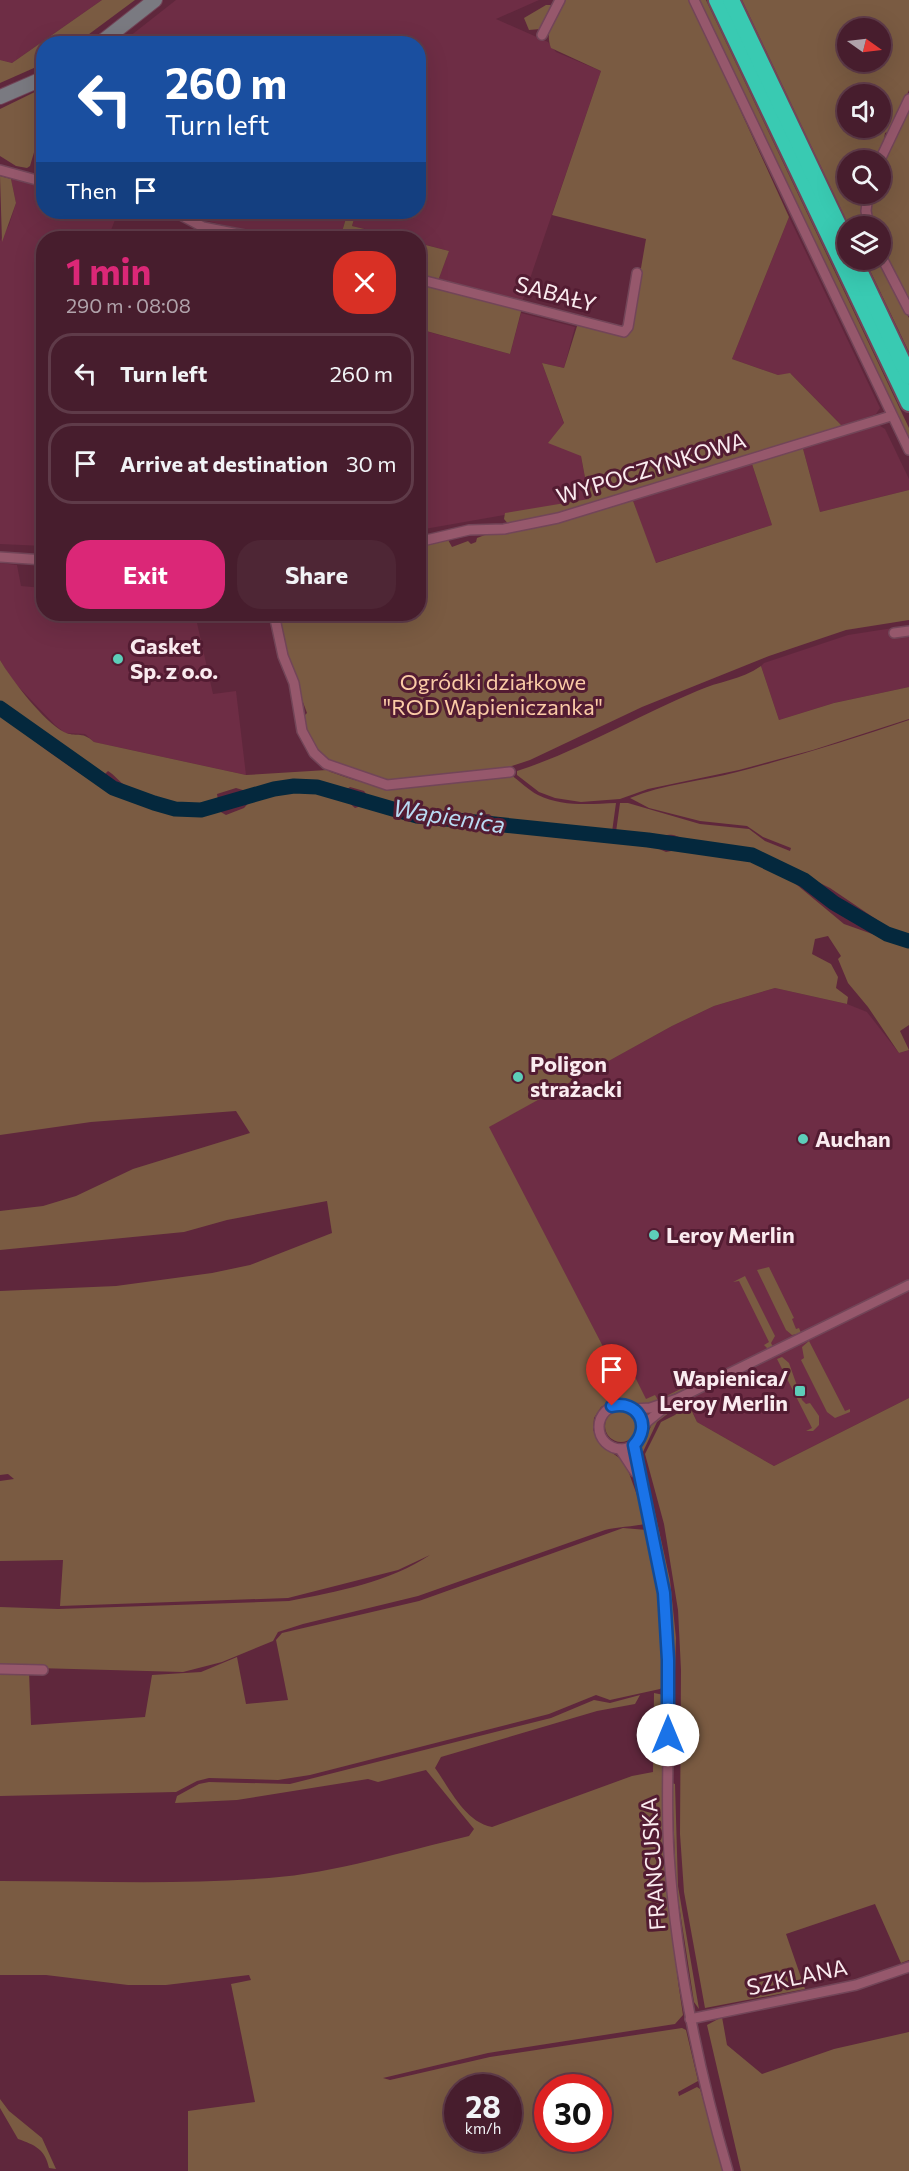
<!DOCTYPE html>
<meta charset="utf-8">
<style>
body{margin:0;font-family:Commissioner,sans-serif;background:#4e2635;color:#f1f3f6;height:100vh;display:flex;flex-direction:column;font-size:22px;white-space:nowrap}
*{box-sizing:border-box;margin:0}
p{font-size:20px;color:#b0a2aa}
.icon{flex:none;width:33px;height:33px;fill:none;stroke:currentColor;stroke-width:2;stroke-linecap:round;stroke-linejoin:round}
.map{position:relative;flex:1;overflow:hidden}
.sheet{position:absolute;left:36px;top:231px;width:390px;height:390px;display:flex;flex-direction:column;background:#471d2d;border-radius:24px;box-shadow:0 6px 24px #0002,0 0 0 2px #5f3b49}
.sheet>*{flex:none}
.hud{position:absolute;left:36px;top:36px;width:390px;height:183px;border-radius:24px;box-shadow:0 6px 24px #0002,0 0 0 2px #5f3b49;background:#1a4fa0;color:#fff;overflow:hidden}
.needle{width:39px;rotate:104deg}
.tools{position:absolute;left:837px;top:18px;display:grid;gap:12px}
.tools a{display:grid;place-items:center;width:54px;height:54px;border-radius:50%;background:#471d2d;box-shadow:0 6px 24px #0002,0 0 0 2px #5f3b49;font-size:30px}
.speed{position:absolute;left:444px;top:2074px;display:flex;gap:12px;font-size:30px;font-weight:700;text-align:center}
.speed>*{display:grid;place-content:center;width:78px;height:78px;border-radius:50%;background:#471d2d;box-shadow:0 6px 24px #0002,0 0 0 2px #5f3b49;line-height:1}
.speed small{font-size:15px;font-weight:400}
.speed .limit{border:9px solid #d22;background:#fff;color:#111}
.pin{position:absolute;display:grid;place-items:center;width:51px;height:51px;color:#fff;margin:-62px -26px;border-radius:50% 50% 50% 0;rotate:-45deg;box-shadow:0 0 6px #0007}
.pin .icon{rotate:45deg}
.me{position:absolute;width:66px;margin:-33px;rotate:0deg;stroke-linejoin:round;filter:drop-shadow(0 0 4px #0008)}
.turn{display:flex;align-items:center;gap:21px;height:126px;padding:0 30px;font-size:27px}
.turn .icon{width:78px;height:78px;stroke-width:2.5}
.turn b{display:block;font-size:42px;line-height:51px}
.then{display:flex;align-items:center;height:57px;padding:0 30px;background:#0003;gap:12px;font-size:22px}
.round{display:grid;place-items:center;flex:none;width:63px;height:63px;border-radius:24px;background:#4e2635}
.summary{display:flex;align-items:center;justify-content:space-between;height:102px;padding:0 30px}
h1{font-size:36px;font-weight:700;line-height:45px;color:#db2777}
.cta{display:flex;gap:12px;margin-top:auto;padding:12px 30px}
.cta a{flex:1;height:69px;border-radius:24px;background:#db2777;color:#fff;font-size:24px;font-weight:700;line-height:69px;text-align:center}
.cta a+a{background:#4e2635;color:#f1f3f6}
ul{padding:0;list-style:none}
li{display:flex;align-items:center;gap:18px;height:81px;margin:0 12px 9px;padding:0 18px;border:3px solid #5f3b49;border-radius:24px}
li div{flex:1}
li b{display:block;font-size:22px}
li em{font-style:normal}
.map>svg:first-child{display:block}
.built{fill:#6e2d45}
.green{fill:#7a5b42;fill-rule:evenodd}
.lines{fill:none;stroke-linecap:round;stroke-linejoin:round}
.river{stroke:#04283d;stroke-width:15}
.street-casing{stroke:#724558;stroke-width:12}
.secondary-casing{stroke:#724558;stroke-width:16}
.highway-casing{stroke:#724558;stroke-width:20}
.street{stroke:#96586c;stroke-width:9}
.secondary{stroke:#7a7a81;stroke-width:14}
.highway{stroke:#39cab2;stroke-width:16}
.route-casing{stroke:#114b97;stroke-width:15}
.route{stroke:#1a73e8;stroke-width:10}
.poi-dot{fill:#5dceb9;stroke:#531c32;stroke-width:2}
.labels{text-anchor:middle;stroke-width:6;stroke-linejoin:round;paint-order:stroke}
.street-label{font-size:22px;fill:#faebef;stroke:#531c32}
.poi-label{font-size:22px;font-weight:bold;fill:#faebef;stroke:#531c32;text-anchor:start}
.park-label{font-size:22px;fill:#facba6;stroke:#531c32}
.water-label{font-size:24px;font-style:italic;fill:#b9dbf3;stroke:#531c32}
</style>
<div class="map">
<svg width="909" height="2171" viewBox="0 0 909 2171">
<rect width="100%" height="100%" fill="#5f273c"/>
<g class="built">
<polygon points="0,0 102,0 12,63 0,60"/>
<polygon points="176,0 539,0 496,19 548,42 556,52 601,71 522,302 438,281 449,251 419,243 418,238 402,238 352,226 356,212 418,212 418,44 120,44"/>
<polygon points="11,179 43,187 44,212 118,212 108,238 44,238 43,546 0,544 0,241 9,225 16,203"/>
<polygon points="191,212 348,212 340,238 278,238 199,219 190,215"/>
<polygon points="789,217 880,408 876,414 842,426 791,374 778,375 732,359"/>
<polygon points="521,313 575,327 564,368 542,363 564,424 581,456 589,500 419,530 418,329 510,354"/>
<polygon points="877,424 885,429 909,479 909,490 820,512 802,445"/>
<polygon points="751,461 772,525 655,563 632,498"/>
<polygon points="0,563 17,565 21,586 43,588 44,614 195,614 213,694 236,691 246,775 94,742 85,734 65,733 55,725 11,679 0,660"/>
<polygon points="893,628 895,636 909,634 909,687 834,703 779,720 761,666 764,663 848,635"/>
<polygon points="775,988 847,1004 867,1012 899,1053 909,1050 909,1398 774,1466 697,1422 683,1391 647,1406 632,1402 488,1127 672,1026 714,1006"/>
</g>
<g class="green">
<polygon points="102,0 135,0 77,43 44,44 43,64 0,83 0,60 12,63"/>
<path d="M566 0H690L789 217 732 359 778 375 790 373 842 426 589 506 510 526 504 519 505 513 589 499 581 456 548 443 564 423 542 363 564 368 578 323 623 334 631 326 646 239 552 215 601 71 551 48C544 30 555 14 566 0Z"/>
<polygon points="697,0 706,0 909,428 909,445"/>
<path d="M742 0H909V90L890 131 885 133 883 145 876 160H848V194H863L865 226H849ZM848 28H880V62H848ZM848 94H880V128H848Z"/>
<polygon points="546,5 551,5 540,29 529,30 524,18"/>
<polygon points="43,88 43,150 38,147 35,149 30,166 27,168 16,166 0,156 0,109"/>
<polygon points="909,109 909,302 881,245 880,226 874,226 870,210 872,194 880,194 881,170"/>
<polygon points="0,176 11,179 16,203 2,242"/>
<polygon points="348,212 356,212 352,226 402,238 340,238"/>
<polygon points="418,243 449,251 438,281 419,277"/>
<polygon points="865,260 879,260 909,318 909,352"/>
<polygon points="418,281 522,308 510,354 419,329"/>
<path d="M802 445 820 512 909 490V620L846 630 769 656 642 707 530 760 503 769 388 781C348 774 311 760 303 717L307 713 287 659 278 614H418L419 545 447 538 452 547 468 541 471 544 476 542 477 538 490 533 520 531 632 498 656 563 772 525 751 461Z"/>
<path d="M0 660C11 679 44 722 64 732 76 738 81 730 94 742L246 775 327 770C332 774 378 787 387 788L511 775C520 781 528 790 538 795 562 807 590 804 616 803L612 832 500 822 489 814H480L476 818 409 810 370 799 364 791 350 787 346 790 319 783 297 782 246 791 236 788 217 794 218 800C188 809 153 803 126 786 119 782 115 775 108 771L104 775 0 703Z"/>
<path d="M761 666 779 720 834 703 909 687V719L813 750 739 770 648 789 620 799 581 802 555 798 539 792 517 775V771C579 751 637 716 697 691 719 681 741 680 761 666Z"/>
<path d="M0 716C63 759 137 831 219 811L226 815 244 808 253 798 290 790 314 791 344 798 355 808 364 805 416 818 476 826V831L493 832 498 828 650 845 666 852 682 849 717 852 767 866 791 880 844 924 909 947V1025L900 1031 909 1050 899 1053 868 1007 848 983 838 959 841 956 828 936 815 939 812 954 831 964 838 977 836 988 848 997 847 1004 775 988 714 1006 672 1026 489 1127 609 1358 622 1351 646 1399 655 1395 658 1400 701 1379 700 1373 706 1376 705 1380 647 1406 621 1399 611 1401 601 1407 594 1418 593 1430 601 1445 625 1462 647 1523C641 1526 616 1527 605 1530L418 1596 303 1624 278 1632 273 1641 222 1662 183 1672 0 1667V1607L58 1609 289 1601C336 1592 390 1582 430 1555L398 1570 288 1598 60 1606 63 1560 0 1561V1481L14 1479 8 1474 0 1475V1291L116 1286 212 1273 250 1265 332 1233 327 1201 227 1220 184 1232 0 1250V1211L43 1206 76 1196 133 1169 250 1133 236 1111 91 1122 0 1135Z"/>
<path d="M909 720V937L889 928 830 888 767 857 748 850 684 840C672 832 668 835 656 837 644 839 628 834 616 832L620 803H628L700 824 749 829 765 841 790 851 791 848 763 837 747 826 700 821 649 808 630 798C664 784 702 781 737 772 795 757 852 739 909 720Z"/>
<polygon points="769,1267 794,1318 792,1319 796,1329 799,1328 801,1333 792,1335 786,1330 757,1270"/>
<polygon points="745,1276 775,1336 771,1343 773,1347 768,1349 764,1345 769,1342 739,1281 733,1282"/>
<polygon points="809,1341 845,1411 850,1409 850,1412 835,1418 827,1412 801,1360 804,1358 802,1347"/>
<polygon points="782,1357 789,1363 802,1400 806,1404 810,1403 819,1416 819,1425 813,1431 806,1431 812,1428 777,1359"/>
<polygon points="909,1398 909,1960 901,1963 875,1904 786,1934 805,1989 705,2008 684,1892 680,1834 681,1670 678,1610 664,1524 645,1454 661,1422 675,1415 688,1403 697,1422 774,1466"/>
<polygon points="683,1402 657,1422 642,1454 670,1580 676,1638 675,1672 663,1558 638,1454 653,1422"/>
<circle cx="621" cy="1426" r="16"/>
<path d="M623 1528 647 1530C660 1582 665 1633 664 1686L660 1689 610 1700 596 1695 549 1714 310 1775 278 1780 209 1778 197 1781 176 1792 0 1796V1671H29L31 1725 145 1717 152 1675 201 1672 237 1657 246 1704 288 1700 276 1640 282 1633 419 1601Z"/>
<path d="M654 1693 664 1695C662 1803 666 1908 683 2015L675 2024 488 2053 383 2078 390 2080 490 2057 682 2028 686 2030 698 2081 678 2092 679 2096 697 2087 700 2089 724 2171H188V2111L255 2102 231 1984 251 1980 249 1975 166 1985H128L46 1975H0V1881C89 1881 180 1885 269 1878 336 1873 404 1851 469 1836L474 1829 426 1770 378 1782 368 1779 237 1800 175 1803 177 1796 199 1784 209 1782 290 1784 551 1718 594 1700 610 1703 640 1695 635 1704 597 1711 441 1757 435 1768C450 1789 465 1822 492 1827L632 1776 653 1772ZM458 2088H508V2139H458ZM548 2088H598V2139H548Z"/>
<polygon points="672,1783 675,1784 678,1886 699,2009 694,2002 676,1886"/>
<polygon points="722,2017 727,2045 762,2074 834,2049 909,2032 909,2171 741,2171 707,2025"/>
<path d="M0 2099 9 2111 42 2138 56 2169 49 2168C45 2149 35 2145 18 2139L0 2108Z"/>
</g>
<g class="lines">
<polyline class="river" points="0,708 113,788 154,803 175,809 201,810 274,789 294,786 317,787 417,816 648,840 752,855 804,880 834,903 887,934 909,941"/>
<defs>
<g id="street">
<polyline points="694,0 909,450"/>
<polyline points="542,35 560,0"/>
<polyline points="880,160 909,99"/>
<polyline points="0,170 44,182"/>
<polyline points="868,194 866,211 869,226"/>
<polyline points="175,212 203,227 260,238"/>
<polyline points="880,254 909,310"/>
<polyline points="418,279 624,332 628,327 637,273"/>
<polyline points="418,542 469,530 504,529 558,518 891,416"/>
<polyline points="0,557 44,560"/>
<polyline points="274,614 283,656 294,683 302,731 314,753 326,764 387,785 510,772"/>
<polyline points="894,633 909,631"/>
<circle cx="621" cy="1427" r="22"/>
<polyline points="634,1409 650,1408 677,1399 909,1285"/>
<polyline points="643,1425 669,1404"/>
<path d="M634 1445C643 1507 663 1563 667 1627 673 1703 664 1779 669 1855 676 1962 698 2068 728 2171"/>
<polyline points="620,1449 635,1472"/>
<polyline points="0,1669 43,1670"/>
<polyline points="690,2019 856,1985 909,1967"/>
</g>
<g id="secondary">
<polyline points="99,44 155,0"/>
<polyline points="0,97 44,78"/>
</g>
<g id="highway">
<polyline points="717,0 909,403"/>
<polyline points="731,0 848,246"/>
<polyline points="854,260 909,376"/>
</g>
</defs>
<use href="#street" class="street-casing"/>
<use href="#secondary" class="secondary-casing"/>
<use href="#highway" class="highway-casing"/>
<use href="#street" class="street"/>
<use href="#secondary" class="secondary"/>
<use href="#highway" class="highway"/>
</g>
<g class="lines">
<defs>
<path id="route" d="M612 1406C638 1400 652 1426 634 1445L664 1593 668 1660V1735"/>
</defs>
<use href="#route" class="route-casing"/>
<use href="#route" class="route"/>
</g>
<g class="poi-dot">
<circle cx="118" cy="659" r="6"/>
<circle cx="518" cy="1077" r="6"/>
<circle cx="803" cy="1139" r="6"/>
<circle cx="654" cy="1235" r="6"/>
<rect x="794" y="1385" width="12" height="12" rx="3"/>
</g>
<g class="labels">
<g class="street-label">
<text transform="translate(556 294) rotate(15)" y="8">SABAŁY</text>
<text transform="translate(651 468) rotate(-17)" y="8">WYPOCZYNKOWA</text>
<text transform="translate(653 1864) rotate(-94)" y="8">FRANCUSKA</text>
<text transform="translate(797 1977) rotate(-12)" y="8">SZKLANA</text>
</g>
<g class="poi-label">
<text x="130" y="654">Gasket<tspan x="130" dy="25">Sp. z o.o.</tspan></text>
<text x="530" y="1072">Poligon<tspan x="530" dy="25">strażacki</tspan></text>
<text x="815" y="1147">Auchan</text>
<text x="666" y="1243">Leroy Merlin</text>
<text x="788" y="1386" text-anchor="end">Wapienica/<tspan x="788" dy="25">Leroy Merlin</tspan></text>
</g>
<g class="park-label">
<text x="493" y="690">Ogródki działkowe<tspan x="493" dy="25">"ROD Wapieniczanka"</tspan></text>
</g>
<g class="water-label">
<text transform="translate(449 817) rotate(9)" y="8">Wapienica</text>
</g>
</g>
</svg>
<div class="tools">
<a><svg class="needle" viewBox="-14 -14 28 28"><path d="M0-13l5 13h-10z" fill="#e53935"/><path d="M0 13l5-13h-10z" fill="#b0a2aa"/></svg></a>
<a><svg class="icon" aria-label="sound" viewBox="0 0 24 24"><path d="M4 9h4l5-4v14l-5-4H4zM17 9q2 3 0 6"/></svg></a>
<a><svg class="icon" aria-label="search" viewBox="0 0 24 24"><circle cx="10" cy="10" r="6"/><path d="M15 15l6 6"/></svg></a>
<a><svg class="icon" aria-label="layers" viewBox="0 0 24 24"><path d="M12 4l9 5-9 5-9-5zM3 14l9 5 9-5"/></svg></a>
</div>
<div class="speed"><div>28<small>km/h</small></div><div class="limit">30</div></div>
<div class="pin" style="left:612px;top:1406px;background:#d93025"><svg class="icon" aria-label="arrive" viewBox="0 0 24 24"><path d="M6 21V4h12l-3 4 3 4H6"/></svg></div>
<svg class="me" style="left:668px;top:1735px" viewBox="-20 -20 40 40"><circle r="19" fill="#fff"/><path d="M0-13L10 11 0 6-10 11z" fill="#1a73e8"/></svg>
<div class="hud">
<div class="turn"><svg class="icon" aria-label="left" viewBox="0 0 24 24"><path d="M17 20v-9H6M10 6l-5 5 5 5"/></svg><div><b>260 m</b>Turn left</div></div>
<div class="then">Then<svg class="icon" aria-label="arrive" viewBox="0 0 24 24"><path d="M6 21V4h12l-3 4 3 4H6"/></svg></div>
</div>
<section class="sheet">
<div class="summary"><div><h1>1 min</h1><p>290 m · 08:08</p></div><a class="round" style="background:#d93025;color:#fff"><svg class="icon" aria-label="close" viewBox="0 0 24 24"><path d="M6 6l12 12M18 6L6 18"/></svg></a></div>
<ul>
<li><svg class="icon" aria-label="left" viewBox="0 0 24 24"><path d="M17 20v-9H6M10 6l-5 5 5 5"/></svg><div><b>Turn left</b></div><em>260 m</em></li>
<li><svg class="icon" aria-label="arrive" viewBox="0 0 24 24"><path d="M6 21V4h12l-3 4 3 4H6"/></svg><div><b>Arrive at destination</b></div><em>30 m</em></li>
</ul>
<div class="cta"><a>Exit</a><a>Share</a></div>
</section>
</div>
